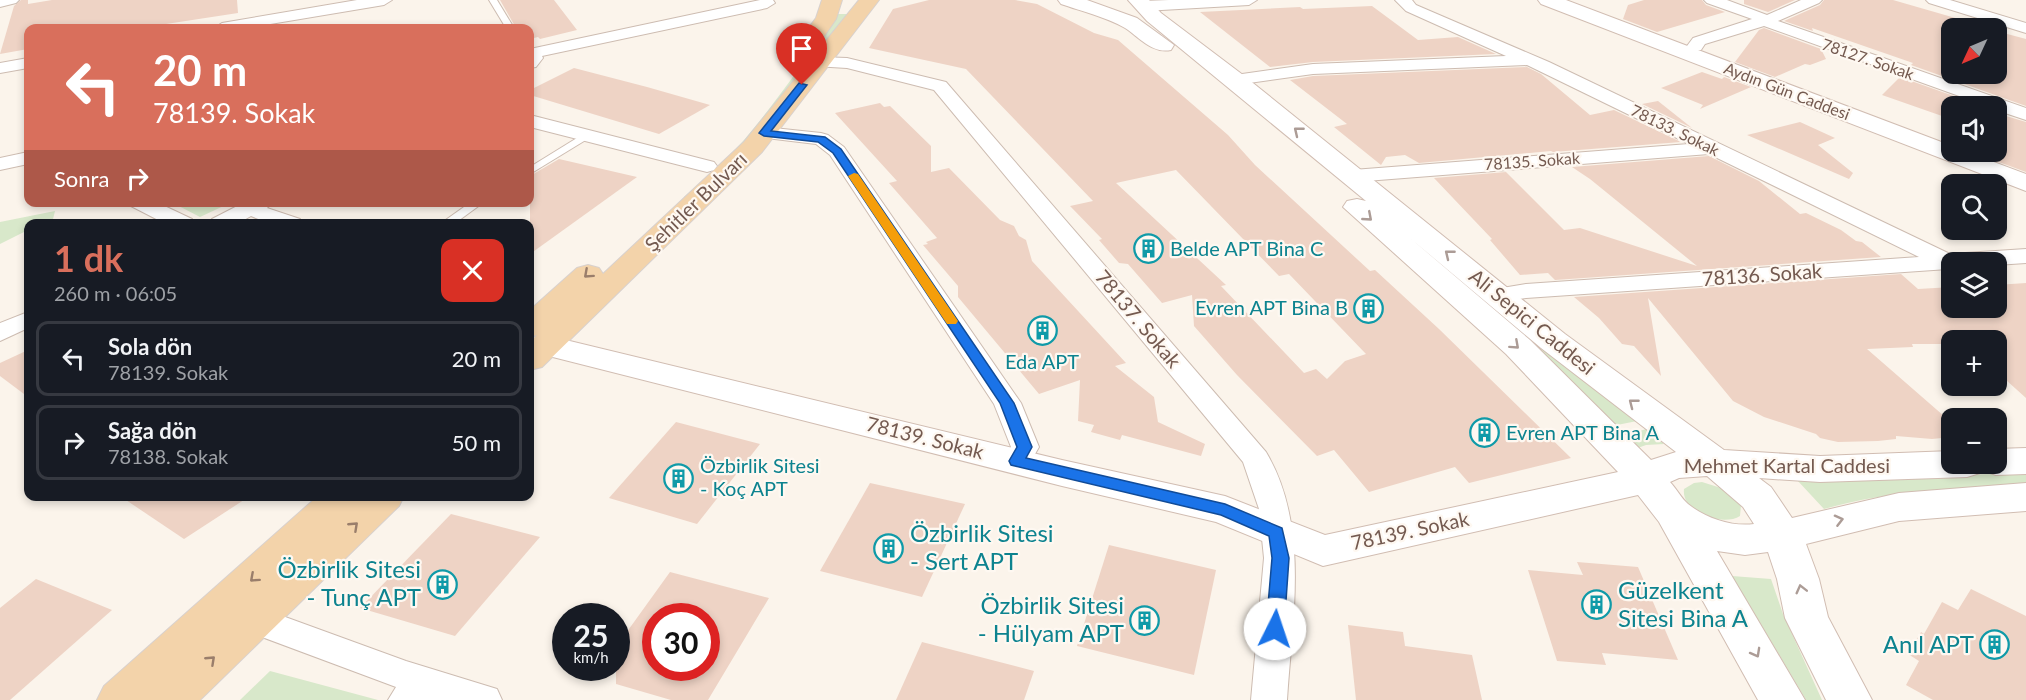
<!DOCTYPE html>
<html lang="tr">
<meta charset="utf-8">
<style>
body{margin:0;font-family:Lato,sans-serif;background:#20242c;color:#f1f3f6;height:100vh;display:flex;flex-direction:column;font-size:22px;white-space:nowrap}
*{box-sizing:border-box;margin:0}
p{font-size:20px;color:#9ea1a6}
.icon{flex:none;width:33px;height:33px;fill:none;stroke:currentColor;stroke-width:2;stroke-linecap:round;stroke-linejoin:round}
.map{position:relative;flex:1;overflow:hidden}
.drawer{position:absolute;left:24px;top:219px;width:510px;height:282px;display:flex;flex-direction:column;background:#171b24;border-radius:12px;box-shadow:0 3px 9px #0003}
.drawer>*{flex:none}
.guide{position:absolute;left:24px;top:24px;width:510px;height:183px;border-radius:12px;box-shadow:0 3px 9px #0003;background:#d96f5c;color:#fff;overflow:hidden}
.needle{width:39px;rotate:226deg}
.tools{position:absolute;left:1941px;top:18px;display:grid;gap:12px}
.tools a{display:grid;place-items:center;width:66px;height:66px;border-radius:12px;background:#171b24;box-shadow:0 3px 9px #0003;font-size:30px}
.speed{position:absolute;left:552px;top:603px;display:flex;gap:12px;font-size:30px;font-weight:700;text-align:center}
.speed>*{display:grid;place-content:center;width:78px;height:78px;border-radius:50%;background:#171b24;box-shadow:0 3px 9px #0003;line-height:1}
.speed small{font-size:15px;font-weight:400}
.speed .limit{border:9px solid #d22;background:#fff;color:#111}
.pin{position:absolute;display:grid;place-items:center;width:51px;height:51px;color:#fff;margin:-62px -26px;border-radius:50% 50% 50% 0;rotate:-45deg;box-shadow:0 0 6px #0007}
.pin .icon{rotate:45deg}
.me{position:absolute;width:66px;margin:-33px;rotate:4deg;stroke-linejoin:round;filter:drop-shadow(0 0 4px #0008)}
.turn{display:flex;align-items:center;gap:21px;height:126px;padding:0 30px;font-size:27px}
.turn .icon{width:78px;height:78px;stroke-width:2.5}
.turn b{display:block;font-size:42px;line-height:51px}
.then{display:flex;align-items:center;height:57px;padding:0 30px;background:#0003;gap:12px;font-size:22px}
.round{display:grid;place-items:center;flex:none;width:63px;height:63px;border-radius:12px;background:#20242c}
.head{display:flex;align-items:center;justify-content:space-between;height:102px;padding:0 30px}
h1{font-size:36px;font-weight:700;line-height:45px;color:#d96f5c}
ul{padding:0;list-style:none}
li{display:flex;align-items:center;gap:18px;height:75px;margin:0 12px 9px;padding:0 18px;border:3px solid #363941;border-radius:12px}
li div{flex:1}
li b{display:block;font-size:22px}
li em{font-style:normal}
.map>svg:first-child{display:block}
.green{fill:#d8e8ca}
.building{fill:#eed3c5;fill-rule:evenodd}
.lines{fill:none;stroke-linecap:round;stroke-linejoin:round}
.lane-casing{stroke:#cdbcb1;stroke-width:2}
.street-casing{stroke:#cdbcb1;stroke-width:2}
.secondary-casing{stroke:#d1bdb2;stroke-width:2}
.primary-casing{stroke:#d8d1ce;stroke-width:2}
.lane{fill:#fff;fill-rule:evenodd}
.street{fill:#fff;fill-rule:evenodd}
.secondary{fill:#fff;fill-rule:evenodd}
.primary{fill:#f3d3aa;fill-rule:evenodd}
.oneway{stroke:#ac9c96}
.oneway2{stroke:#9a7e6b}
.route{fill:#1a73e8;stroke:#114b97;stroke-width:1.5}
.slow{fill:#f59e0b}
.labels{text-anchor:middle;stroke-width:4.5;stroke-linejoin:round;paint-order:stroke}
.far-street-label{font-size:16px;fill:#745a50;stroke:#fef8f1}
.street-label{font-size:20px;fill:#745a50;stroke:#fef8f1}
.culture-label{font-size:20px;fill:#0d838f;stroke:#fef8f1;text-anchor:start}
.near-culture-label{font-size:24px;fill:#0d838f;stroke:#fef8f1;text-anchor:end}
</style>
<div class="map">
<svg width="2026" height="700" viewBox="0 0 2026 700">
<rect width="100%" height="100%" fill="#fbf4eb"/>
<g class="green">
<path d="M837 14H847L761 126 690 198 684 197C704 179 725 161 744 140 778 100 807 57 837 14Z"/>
<polygon points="173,203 230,203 200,217"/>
<polygon points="55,211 53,219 42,223 28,224 28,230 0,244 0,222"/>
<polygon points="1462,279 1637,421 1612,426 1457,280"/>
<polygon points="1646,429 1664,444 1646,445 1635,449 1620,434 1634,433"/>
<path d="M2026 473V485C1958 489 1890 490 1824 509L1797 480Z"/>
<path d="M1702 482 1721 488 1741 505 1740 516C1723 527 1681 513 1684 489L1694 483Z"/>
<polygon points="1732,576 1771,579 1783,614 1822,700 1806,700"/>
<polygon points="270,671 378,700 240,700"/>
</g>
<g class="building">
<polygon points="21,0 28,0 28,4 52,0 237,0 238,13 140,28 28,28 28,49 0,54 14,6"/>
<polygon points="500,0 554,0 577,30 540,39 538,37 530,39 530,28 516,28"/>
<path d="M929 0H1015L1037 4 1094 33 1118 40 1228 135 1255 165 1370 271 1375 270 1439 329 1571 458 1469 483 1455 467 1369 492 1334 450 1317 456 1237 375 1194 326 1192 295 1162 303 1128 264 1119 263 1099 240 1102 239 1070 206 1093 201 966 69 869 48 893 9ZM1176 170 1279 276 1289 274 1366 354 1345 361 1327 379 1316 369 1304 373 1221 286 1226 285 1116 183Z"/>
<polygon points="1644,0 1702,0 1706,5 1725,12 1657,32 1623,19 1628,5"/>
<polygon points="1744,0 1795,0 1768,12 1744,4"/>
<polygon points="1824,0 1893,0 1990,28 1952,28 1952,74 1996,74 1996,31 2026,39 2026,106 1911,65 1913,63 1812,28 1813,31 1784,21 1820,5"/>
<polygon points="1372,6 1418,40 1458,37 1496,54 1313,62 1270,67 1200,12 1300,7 1303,9"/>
<polygon points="1764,28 1821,49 1826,59 1810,65 1805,64 1775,77 1735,62 1759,30"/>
<polygon points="1527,67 1541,74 1590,115 1614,110 1681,142 1553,152 1551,151 1419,163 1405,155 1386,157 1381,165 1334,127 1347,124 1290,80 1313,76"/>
<polygon points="574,68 647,87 710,105 659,134 530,95 530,90"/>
<polygon points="1702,72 1722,79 1724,77 1751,87 1700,109 1703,105 1661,88"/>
<polygon points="1900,77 1982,106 1952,106 1952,116 1942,116 1882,95"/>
<polygon points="1658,101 1692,128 1642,104"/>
<polygon points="880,103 884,107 890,106 931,146 931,172 949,168 1000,220 1014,226 1019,236 1026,240 1032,261 1126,363 1115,366 1154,397 1158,422 1205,444 1201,456 1122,435 1120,440 1091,432 1094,425 1078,421 1080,380 1039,394 958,297 958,286 923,245 928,244 926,242 937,238 889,183 897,181 835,113"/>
<polygon points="1996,113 2026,122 2026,172 1996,161"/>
<polygon points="1800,122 1835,138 1818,145 1853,173 1849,179 1747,135"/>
<polygon points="1709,156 1759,181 1800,214 1806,213 1841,230 1856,241 1862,242 1881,257 1555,280 1548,273 1520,275 1490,240 1492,239 1434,178 1506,172 1564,230 1580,228 1697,266 1590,179 1572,167"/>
<polygon points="559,159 637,177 530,254 530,176"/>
<polygon points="1901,274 1918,289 1952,287 1952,308 1996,308 1996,285 2026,283 2026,398 1996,371 1996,340 1952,340 1952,344 1912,344 1913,347 1867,349 1952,423 1952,437 1932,439 1896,436 1896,439 1878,441 1838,442 1820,438 1816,434 1764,417 1733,401 1648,298 1661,376 1634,346 1622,344 1599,318 1574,297"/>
<polygon points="28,350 28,397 0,376 0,363"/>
<polygon points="676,422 760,444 697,524 609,498"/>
<polygon points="870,483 965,504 922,597 820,571"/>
<polygon points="120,496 250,496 184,539"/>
<polygon points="451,514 540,537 455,636 360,608"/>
<polygon points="1109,545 1216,570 1194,675 1077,646"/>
<polygon points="1577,562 1638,567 1678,660 1602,653 1606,665 1557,661 1528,570 1583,575"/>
<path d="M670 572 769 598 708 700H671L616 684V647ZM656 616H706V668H656Z"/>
<polygon points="36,579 112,610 10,700 0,700 0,608"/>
<polygon points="1971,589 2026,616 2026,700 1933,700 1906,685 1919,661 1908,654 1921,632 1924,634 1942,602 1958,610"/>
<polygon points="1348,625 1403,632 1405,646 1472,655 1482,700 1356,700"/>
<polygon points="922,642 1034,671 1024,700 896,700"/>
</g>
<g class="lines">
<defs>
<g id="lane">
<polygon points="489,0 497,0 514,28 506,28"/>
<polygon points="585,133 590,136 589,138 530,174 530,167"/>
<polygon points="471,202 484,202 454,224 440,224"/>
</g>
<g id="street">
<polygon points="0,0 19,0 16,3 0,7"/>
<polygon points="357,0 392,0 384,5 247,28 214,28 222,23"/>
<polygon points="760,0 773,0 775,3 767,8 542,56 543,58 536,67 530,68 530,49"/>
<polygon points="1169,0 1257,0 1249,5 1144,11 1136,6 1144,1"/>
<polygon points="1395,0 1412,0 1416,5 1549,62 1950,254 2026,249 2026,263 1996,265 1996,262 1952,262 1952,268 1948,269 1526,298 1498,302 1490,300 1486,295 1490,290 1526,284 1919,257 1709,154 1353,182 1346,180 1343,176 1346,172 1353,170 1689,144 1527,65 1313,74 1235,85 1229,84 1226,80 1229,76 1235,75 1313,64 1506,56 1406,11"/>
<polygon points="1704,0 1727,0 1767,15 1801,0 1822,0 1819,3 1778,21 2026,108 2026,120 1996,110 1996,106 1987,106 1764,26 1705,44 1701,50 1689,50 1687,46 1693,38 1752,19 1707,3"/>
<polygon points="1926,0 1950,0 2026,23 2026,33 1929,3"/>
<path d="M820 57 847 58 946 82 1266 452C1310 526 1292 618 1287 700H1251L1264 558 1259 509 1243 462 934 90 847 68 814 66 812 62 814 58Z"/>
<polygon points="28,58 28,68 0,73 0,63"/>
<polygon points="530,115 714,162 717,166 714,170 707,172 530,127"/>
<polygon points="764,127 821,133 828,135 844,147 1021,403 1039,447 1027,468 1017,471 1007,468 1003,461 1011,447 994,404 830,155 816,144 757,137 754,133 757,129"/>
<polygon points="28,152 28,164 0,170 0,158"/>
<polygon points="128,202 156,202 192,219 195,224 166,224 131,206"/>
<polygon points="245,202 272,202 267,208 300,219 303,224 270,224 251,216 237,224 209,224 212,219"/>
<polygon points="28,312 28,328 0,341 0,323"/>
<polygon points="255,606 406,661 497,689 502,700 388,700 396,687 243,630 238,620 243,610"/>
</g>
<g id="secondary">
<path d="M1058 0H1087L1137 18 1174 45 1171 50C1152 54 1139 37 1125 28 1106 17 1081 11 1061 4Z"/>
<path d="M1128 0H1149L1161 13 1243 75 1565 334 1724 450 1820 456 1952 451V464H1996V449L2026 448V474L1996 475 1982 470 1980 473 1967 477 1820 482 1759 478 1771 487 1792 518 1899 493 2026 483V511L1899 521 1806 544 1819 579 1828 617 1872 700H1826L1785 618 1777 579 1768 552 1745 555 1717 551 1805 700H1758L1659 522 1638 495 1323 566 1216 522 1062 486 533 352 530 346 533 338 545 335 1062 460 1225 496 1325 535 1618 472 1506 354 1343 207 1347 201 1357 199 1366 201 1147 21ZM1410 238 1541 348 1676 452 1651 460 1530 340ZM1707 476 1743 507 1754 524C1732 527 1705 518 1688 504 1681 498 1676 488 1670 482L1679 478Z"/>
<polygon points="1538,0 1566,0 1952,146 1952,152 1967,152 2026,174 2026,191 1541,4"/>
</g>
<g id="primary">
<polygon points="822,0 842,0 836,19 812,54 804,55 796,54 793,49 816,18"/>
<polygon points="859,0 879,0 762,152 542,367 530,370 530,342 537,335 530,337 530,310 577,268 588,265 599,268 603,274 744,142"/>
<polygon points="318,496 404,496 399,506 200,700 97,700 104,686"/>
</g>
</defs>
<use href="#lane" class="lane-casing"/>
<use href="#street" class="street-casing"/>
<use href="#secondary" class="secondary-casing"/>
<use href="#primary" class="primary-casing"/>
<use href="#lane" class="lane"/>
<use href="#street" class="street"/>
<use href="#secondary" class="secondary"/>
<use href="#primary" class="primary"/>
</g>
<defs><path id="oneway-chevron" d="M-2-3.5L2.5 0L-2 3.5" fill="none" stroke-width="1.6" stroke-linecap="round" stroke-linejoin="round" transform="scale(1.5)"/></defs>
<g class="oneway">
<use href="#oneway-chevron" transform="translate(1298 131) rotate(-141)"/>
<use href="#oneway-chevron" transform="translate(1368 217) rotate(41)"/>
<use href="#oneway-chevron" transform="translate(1449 254) rotate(-141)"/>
<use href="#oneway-chevron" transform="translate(1515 345) rotate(42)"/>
<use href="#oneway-chevron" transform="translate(1633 403) rotate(-142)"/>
<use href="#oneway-chevron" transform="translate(1839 520) rotate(-14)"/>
<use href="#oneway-chevron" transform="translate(1801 589) rotate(-104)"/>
<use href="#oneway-chevron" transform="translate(1756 653) rotate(61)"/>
</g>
<g class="oneway2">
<use href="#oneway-chevron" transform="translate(588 274) rotate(138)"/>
<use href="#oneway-chevron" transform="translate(354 526) rotate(-43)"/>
<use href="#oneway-chevron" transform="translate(254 578) rotate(138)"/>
<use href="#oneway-chevron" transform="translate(211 660) rotate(-43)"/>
</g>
<polygon class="route" points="799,83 807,85 771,131 825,137 841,149 1014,403 1032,447 1026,458 1225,504 1282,528 1289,558 1284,629 1281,634 1275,637 1268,634 1266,629 1272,558 1269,536 1221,515 1011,465 1009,461 1017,447 1000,403 833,153 818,142 764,136 759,133"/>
<polygon class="slow" points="854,173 858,174 958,321 956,324 947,324 945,321 848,176"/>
<defs>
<symbol id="building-ring" viewBox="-11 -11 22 22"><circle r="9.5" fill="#fef8f1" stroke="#0f9aa8" stroke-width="1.5"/><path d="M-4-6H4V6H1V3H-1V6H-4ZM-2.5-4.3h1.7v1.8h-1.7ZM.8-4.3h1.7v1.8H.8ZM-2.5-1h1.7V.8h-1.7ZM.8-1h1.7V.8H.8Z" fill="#0f9aa8"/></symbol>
</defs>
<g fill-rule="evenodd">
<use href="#building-ring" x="1132" y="232" width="33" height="33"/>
<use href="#building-ring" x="1352" y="292" width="33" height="33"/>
<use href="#building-ring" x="1026" y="314" width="33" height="33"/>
<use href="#building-ring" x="1468" y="416" width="33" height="33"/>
<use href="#building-ring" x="662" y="462" width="33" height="33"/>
<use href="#building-ring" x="872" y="532" width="33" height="33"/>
<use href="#building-ring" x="426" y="568" width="33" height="33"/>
<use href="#building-ring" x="1580" y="588" width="33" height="33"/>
<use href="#building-ring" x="1128" y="604" width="33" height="33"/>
<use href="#building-ring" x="1978" y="628" width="33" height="33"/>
</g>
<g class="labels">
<g class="far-street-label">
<text transform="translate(1868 59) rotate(19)" y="6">78127. Sokak</text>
<text transform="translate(1787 91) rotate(21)" y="6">Aydın Gün Caddesi</text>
<text transform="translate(1675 130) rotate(26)" y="6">78133. Sokak</text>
<text transform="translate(1532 161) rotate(-4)" y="6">78135. Sokak</text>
</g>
<g class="street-label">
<text transform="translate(696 202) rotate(-44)" y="7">Şehitler Bulvarı</text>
<text transform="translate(1762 275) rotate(-4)" y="7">78136. Sokak</text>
<text transform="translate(1138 319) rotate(50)" y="7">78137. Sokak</text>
<text transform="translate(1532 322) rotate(39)" y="7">Ali Sepici Caddesi</text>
<text transform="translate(925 438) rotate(14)" y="7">78139. Sokak</text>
<text x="1787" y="473">Mehmet Kartal Caddesi</text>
<text transform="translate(1410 531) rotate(-12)" y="7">78139. Sokak</text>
</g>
<g class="culture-label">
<text x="1170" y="256">Belde APT Bina C</text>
<text x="1348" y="315" text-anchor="end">Evren APT Bina B</text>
<text x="1042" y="369" text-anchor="middle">Eda APT</text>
<text x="1506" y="440">Evren APT Bina A</text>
<text x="700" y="473">Özbirlik Sitesi<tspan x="700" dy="23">- Koç APT</tspan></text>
</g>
<g class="near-culture-label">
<text x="910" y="542" text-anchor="start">Özbirlik Sitesi<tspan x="910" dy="28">- Sert APT</tspan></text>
<text x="421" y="578">Özbirlik Sitesi<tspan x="421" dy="28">- Tunç APT</tspan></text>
<text x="1618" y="599" text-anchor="start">Güzelkent<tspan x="1618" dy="28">Sitesi Bina A</tspan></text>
<text x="1124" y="614">Özbirlik Sitesi<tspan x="1124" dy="28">- Hülyam APT</tspan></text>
<text x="1974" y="653">Anıl APT</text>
</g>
</g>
</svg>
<div class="tools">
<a><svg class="needle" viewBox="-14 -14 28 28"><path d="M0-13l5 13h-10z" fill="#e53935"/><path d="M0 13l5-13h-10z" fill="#9ea1a6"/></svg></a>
<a><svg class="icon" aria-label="sound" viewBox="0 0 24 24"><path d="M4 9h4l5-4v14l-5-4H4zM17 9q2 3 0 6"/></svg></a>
<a><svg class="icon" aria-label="search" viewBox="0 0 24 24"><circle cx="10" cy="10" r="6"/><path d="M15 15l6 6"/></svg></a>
<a><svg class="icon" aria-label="layers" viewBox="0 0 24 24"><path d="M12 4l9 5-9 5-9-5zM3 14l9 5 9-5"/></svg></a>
<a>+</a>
<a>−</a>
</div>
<div class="speed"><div>25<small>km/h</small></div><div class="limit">30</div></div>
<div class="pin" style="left:802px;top:85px;background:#d93025"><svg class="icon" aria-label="arrive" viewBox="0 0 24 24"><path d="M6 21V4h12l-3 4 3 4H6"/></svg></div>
<svg class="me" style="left:1275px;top:629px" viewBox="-20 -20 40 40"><circle r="19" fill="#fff"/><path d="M0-13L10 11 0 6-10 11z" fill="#1a73e8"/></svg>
<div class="guide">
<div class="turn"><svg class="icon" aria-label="left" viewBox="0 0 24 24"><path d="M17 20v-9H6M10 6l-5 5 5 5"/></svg><div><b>20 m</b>78139. Sokak</div></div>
<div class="then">Sonra<svg class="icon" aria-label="right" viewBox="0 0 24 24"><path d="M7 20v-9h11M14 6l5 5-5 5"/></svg></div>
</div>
<section class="drawer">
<div class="head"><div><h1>1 dk</h1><p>260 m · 06:05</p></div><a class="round" style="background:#d93025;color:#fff"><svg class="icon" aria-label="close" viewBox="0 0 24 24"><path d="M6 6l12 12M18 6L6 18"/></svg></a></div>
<ul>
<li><svg class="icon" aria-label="left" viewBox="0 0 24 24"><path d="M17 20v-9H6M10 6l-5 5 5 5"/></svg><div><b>Sola dön</b><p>78139. Sokak</p></div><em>20 m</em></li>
<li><svg class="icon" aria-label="right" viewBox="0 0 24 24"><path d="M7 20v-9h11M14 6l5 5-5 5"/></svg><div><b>Sağa dön</b><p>78138. Sokak</p></div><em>50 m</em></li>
</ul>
</section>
</div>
